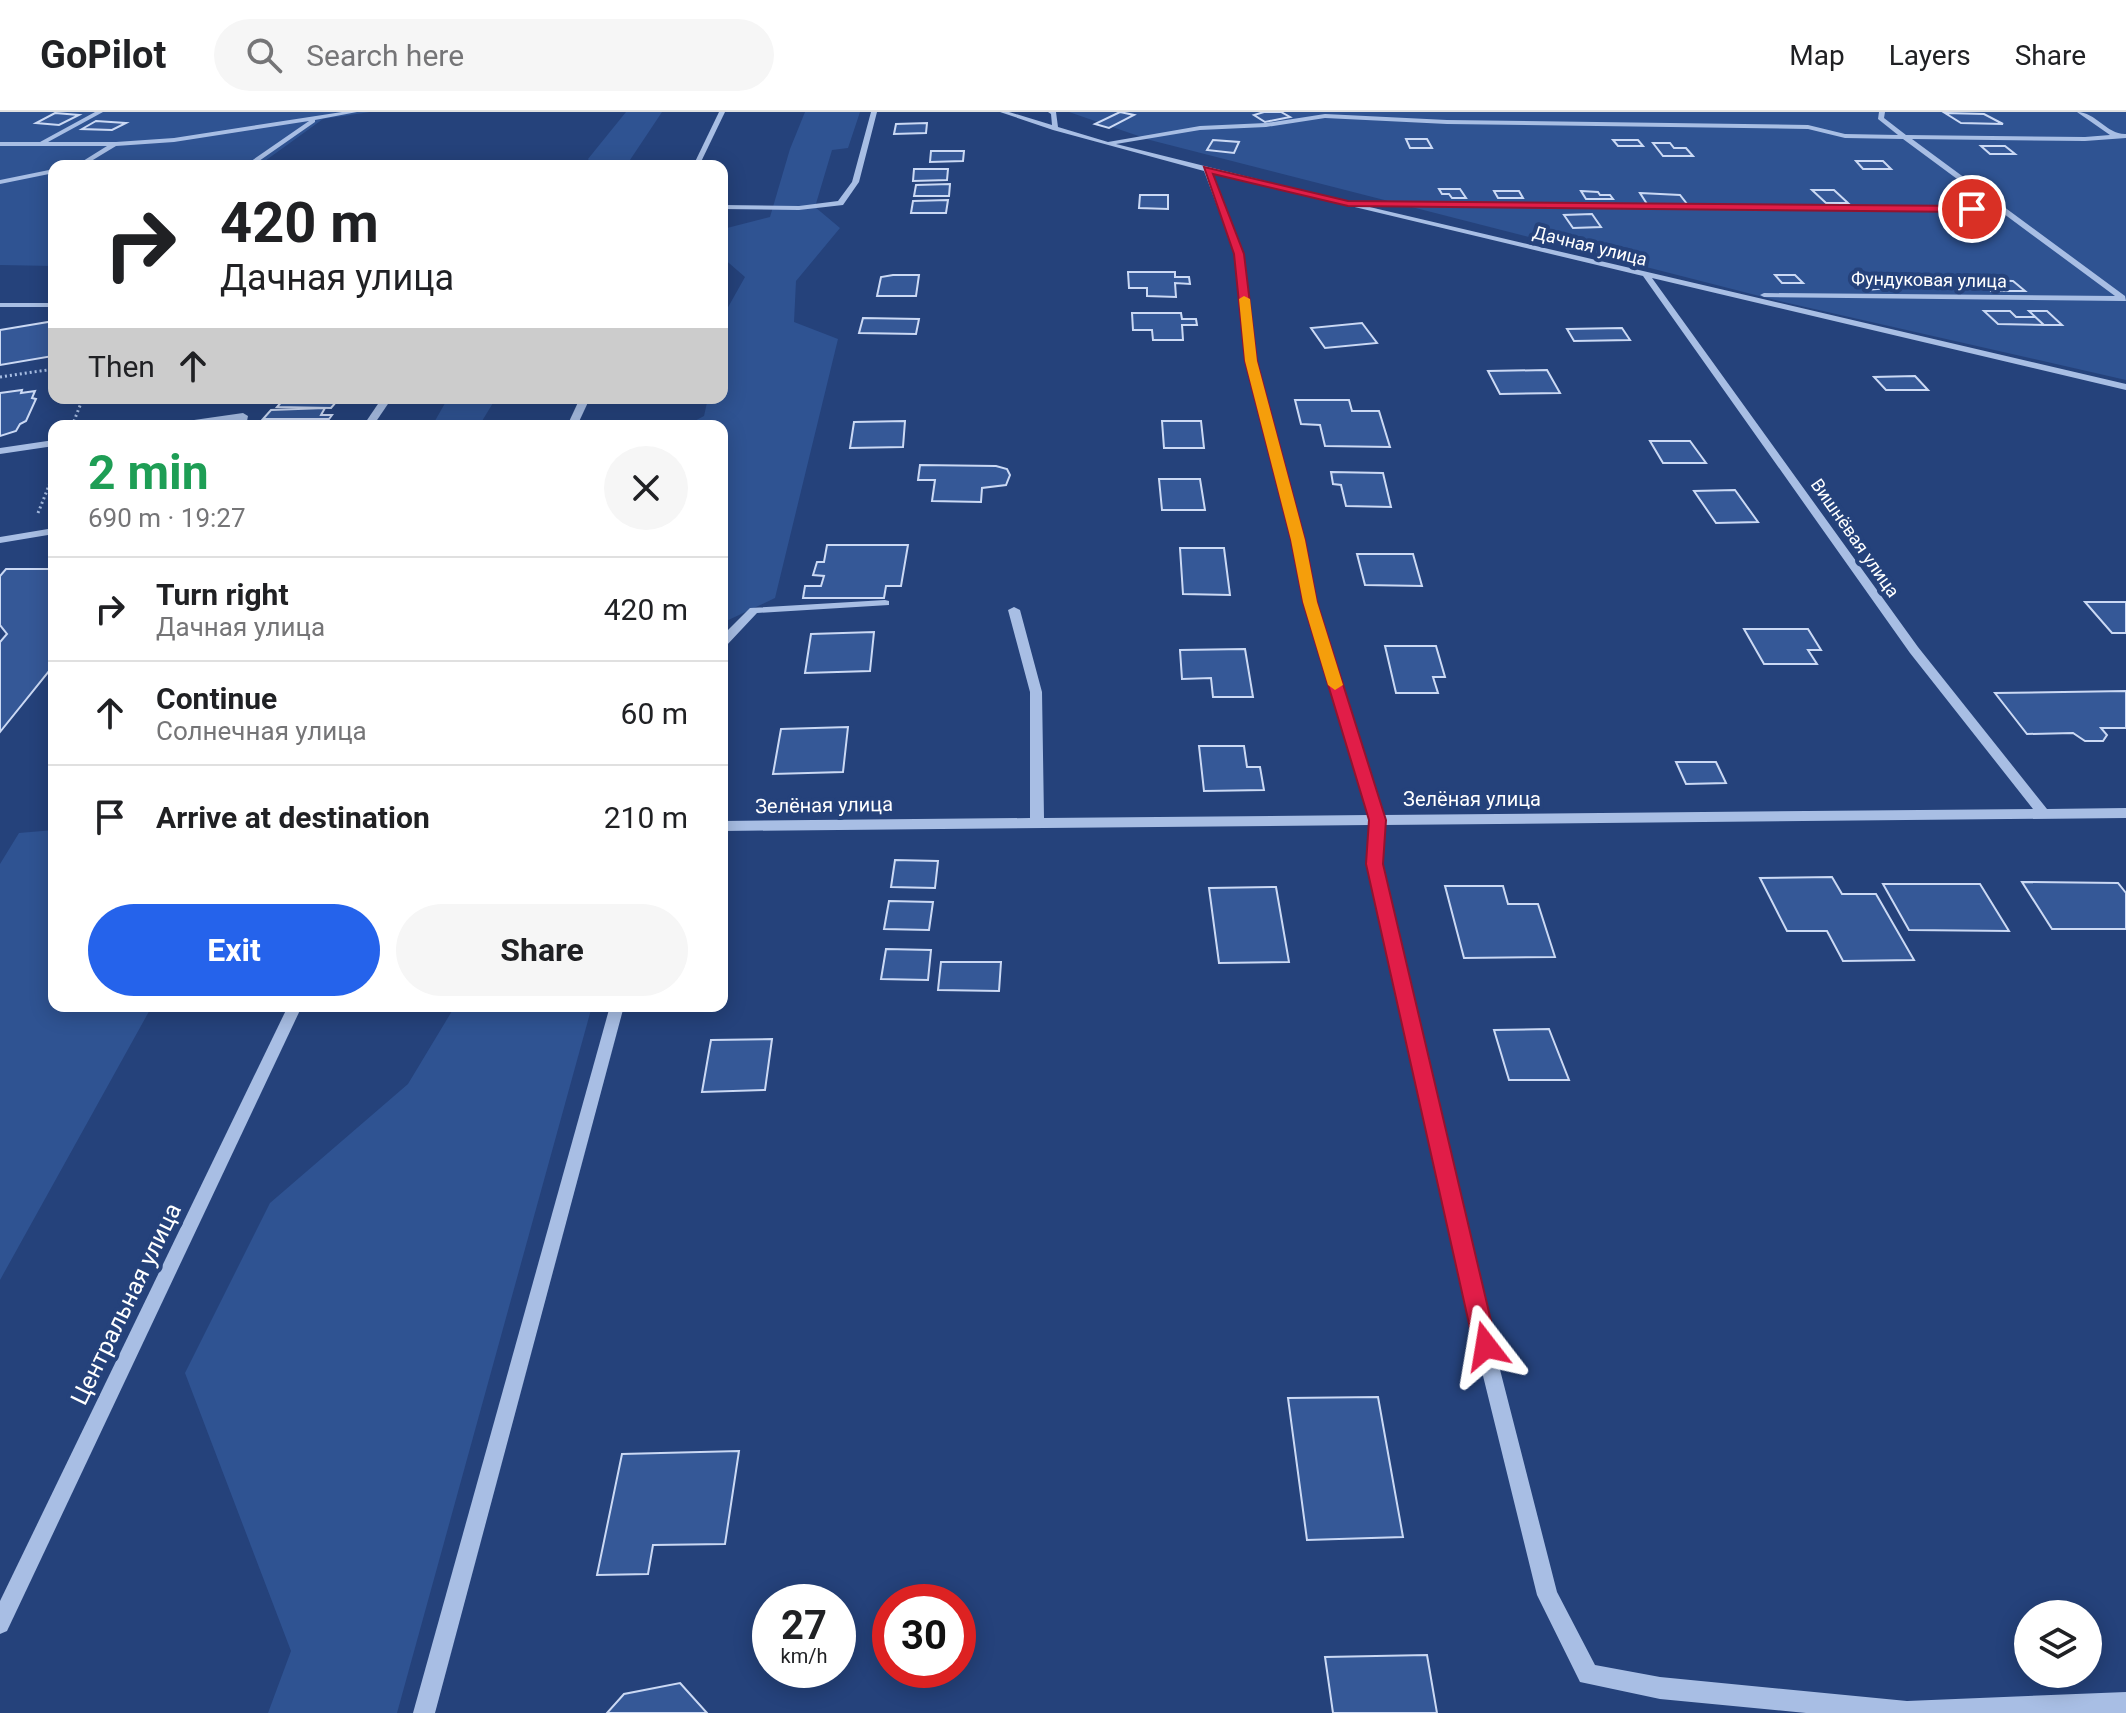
<!DOCTYPE html>
<meta charset="utf-8">
<style>
body{margin:0;font-family:Roboto,sans-serif;background:#f6f6f6;color:#202124;height:100vh;display:flex;flex-direction:column;font-size:30px;white-space:nowrap}
*{box-sizing:border-box;margin:0}
p{font-size:26px;color:#757577}
.icon{flex:none;width:44px;height:44px;fill:none;stroke:currentColor;stroke-width:2;stroke-linecap:round;stroke-linejoin:round}
.map{position:relative;flex:1;overflow:hidden}
.side{position:absolute;left:48px;top:308px;width:680px;height:592px;display:flex;flex-direction:column;background:#fff;border-radius:16px;box-shadow:0 4px 20px #0003}
.side>*{flex:none}
.top-card{position:absolute;left:48px;top:48px;width:680px;height:244px;border-radius:16px;box-shadow:0 4px 20px #0003;background:#fff;color:#202124;overflow:hidden}
.buttons{position:absolute;left:2014px;top:1488px;display:grid;gap:16px}
.buttons a{display:grid;place-items:center;width:88px;height:88px;border-radius:50%;background:#fff;box-shadow:0 4px 20px #0003;font-size:40px}
.speed{position:absolute;left:752px;top:1472px;display:flex;gap:16px;font-size:40px;font-weight:700;text-align:center}
.speed>*{display:grid;place-content:center;width:104px;height:104px;border-radius:50%;background:#fff;box-shadow:0 4px 20px #0003;line-height:1}
.speed small{font-size:20px;font-weight:400}
.speed .limit{border:12px solid #d22;background:#fff;color:#111}
.pin{position:absolute;display:grid;place-items:center;width:68px;height:68px;color:#fff;margin:-34px;border:4px solid #fff;border-radius:50%;box-shadow:0 2px 8px #0007}
.me{position:absolute;width:88px;margin:-44px;rotate:346deg;stroke-linejoin:round;filter:drop-shadow(0 0 6px #0008)}
.turn{display:flex;align-items:center;gap:28px;height:168px;padding:0 40px;font-size:36px}
.turn .icon{width:104px;height:104px;stroke-width:2.5}
.turn b{display:block;font-size:56px;line-height:68px}
.then{display:flex;align-items:center;height:76px;padding:0 40px;background:#0003;gap:16px;font-size:30px}
.round{display:grid;place-items:center;flex:none;width:84px;height:84px;border-radius:42px;background:#f6f6f6}
.summary{display:flex;align-items:center;justify-content:space-between;height:136px;padding:0 40px}
h1{font-size:48px;font-weight:700;line-height:60px;color:#1e9e55}
.button{display:flex;gap:16px;margin-top:auto;padding:16px 40px}
.button a{flex:1;height:92px;border-radius:48px;background:#2563eb;color:#fff;font-size:32px;font-weight:700;line-height:92px;text-align:center}
.button a+a{background:#f6f6f6;color:#202124}
ul{padding:0;list-style:none}
li{display:flex;align-items:center;gap:24px;height:104px;padding:0 40px;border-top:2px solid #e0e0e0}
li div{flex:1}
li b{display:block;font-size:30px}
li em{font-style:normal}
header{display:flex;align-items:center;gap:48px;box-sizing:border-box;height:112px;padding:0 40px;background:#fff;border-bottom:2px solid #e0e0e0}
header strong{font-size:38px}
nav{display:flex;gap:44px;margin-inline-start:auto;font-size:28px}
.search{width:560px;height:72px;background:#f6f6f6;display:flex;align-items:center;gap:20px;box-sizing:border-box;padding:0 28px;border-radius:44px;color:#757577;font-size:30px}
.map>svg:first-child{display:block}
.green{fill:#2f5392}
.building{fill:#355897;stroke:#cbd9f4;stroke-width:2}
.lines{fill:none;stroke-linecap:round;stroke-linejoin:round}
.path{stroke:#a8bee4;stroke-width:3;stroke-dasharray:2 3;stroke-linecap:butt}
.minor{fill:#a8bee4;fill-rule:evenodd}
.route{fill:#e11d48;stroke:#92132f;stroke-width:2}
.slow{fill:#f59e0b}
.labels{text-anchor:middle;stroke-width:8;stroke-linejoin:round;paint-order:stroke}
.far-street-label{font-size:18px;fill:#fff;stroke:#25427b}
.street-label{font-size:20px;fill:#fff;stroke:#25427b}
.near-street-label{font-size:24px;fill:#fff;stroke:#25427b}
</style>
<header>
<strong>GoPilot</strong>
<div class="search"><svg class="icon" aria-label="search" viewBox="0 0 24 24"><circle cx="10" cy="10" r="6"/><path d="M15 15l6 6"/></svg>Search here</div>
<nav><a>Map</a><a>Layers</a><a>Share</a></nav>
</header>
<div class="map">
<svg width="2126" height="1601" viewBox="0 0 2126 1601">
<rect width="100%" height="100%" fill="#25427b"/>
<g class="green">
<polygon points="0,0 370,0 323,7 258,54 54,54 54,154 0,153"/>
<polygon points="626,0 662,0 626,54 593,54 588,47"/>
<polygon points="805,0 860,0 848,36 832,38 815,95 840,116 796,169 794,210 838,227 775,486 722,511 722,314 685,314 704,304 708,286 722,286 722,206 745,165 722,145 722,130 727,116 770,105 790,37"/>
<polygon points="1069,0 2126,0 2126,268 1775,188 1150,28"/>
<polygon points="448,286 496,286 479,314 432,314"/>
<polygon points="54,718 54,894 152,894 0,1168 0,752 19,721"/>
<polygon points="455,894 592,894 397,1601 268,1601 291,1539 185,1261 270,1091 408,972"/>
</g>
<g class="building">
<polygon points="1120,0 1134,3 1109,16 1095,12"/>
<polygon points="1264,0 1281,0 1290,5 1265,10 1254,3"/>
<polygon points="55,1 79,3 59,13 36,11"/>
<polygon points="1945,1 1984,2 2003,12 1961,11"/>
<polygon points="96,9 126,11 112,18 82,17"/>
<polygon points="927,11 926,21 894,22 896,12"/>
<polygon points="1406,27 1427,27 1432,36 1410,36"/>
<polygon points="1213,28 1239,30 1234,41 1207,38"/>
<polygon points="1613,28 1638,28 1643,34 1618,34"/>
<polygon points="1653,31 1670,31 1674,36 1686,36 1693,44 1663,44"/>
<polygon points="1981,34 2005,34 2015,42 1990,42"/>
<polygon points="931,39 964,39 963,49 930,50"/>
<polygon points="1856,49 1883,49 1891,57 1863,57"/>
<polygon points="914,57 948,57 947,68 913,69"/>
<polygon points="950,72 949,84 914,84 916,73"/>
<polygon points="1439,77 1460,77 1466,86 1452,86 1449,82 1442,82"/>
<polygon points="1812,78 1834,78 1848,91 1826,91"/>
<polygon points="1494,79 1519,79 1523,86 1498,86"/>
<polygon points="1581,79 1598,80 1600,83 1610,83 1613,87 1586,87"/>
<polygon points="1640,81 1680,83 1687,92 1647,92"/>
<polygon points="1140,83 1168,83 1168,97 1139,96"/>
<polygon points="948,88 946,101 911,101 913,89"/>
<polygon points="1592,102 1601,115 1573,116 1564,103"/>
<polygon points="1128,160 1175,160 1175,165 1189,165 1190,172 1175,171 1176,185 1147,184 1147,176 1129,176"/>
<polygon points="893,163 919,163 916,184 877,184 881,165"/>
<polygon points="1775,163 1795,163 1803,171 1782,171"/>
<polygon points="1880,167 1887,171 1873,172 1878,177 1866,178 1854,169"/>
<polygon points="1980,168 2013,169 2025,179 1991,179"/>
<polygon points="1984,199 2010,199 2016,205 2036,205 2044,213 1998,212"/>
<polygon points="2029,199 2047,199 2062,213 2044,213"/>
<polygon points="1132,201 1181,201 1182,207 1196,207 1197,213 1182,213 1183,228 1153,228 1152,218 1133,218"/>
<polygon points="863,206 919,207 916,222 859,221"/>
<polygon points="54,209 53,244 0,253 0,218"/>
<polygon points="1362,211 1377,231 1325,236 1311,216"/>
<polygon points="1622,216 1630,228 1574,229 1567,217"/>
<polygon points="1547,258 1560,281 1500,282 1488,259"/>
<polygon points="1915,264 1928,278 1886,278 1874,265"/>
<polygon points="22,278 21,281 35,279 32,286 36,287 26,309 20,312 16,319 0,324 0,281"/>
<polygon points="350,286 347,290 336,290 331,296 277,295 284,287"/>
<polygon points="1295,288 1349,288 1352,299 1379,299 1390,335 1325,334 1320,313 1301,312"/>
<polygon points="325,296 321,303 332,303 329,307 263,307 271,298"/>
<polygon points="905,309 903,335 850,336 854,310"/>
<polygon points="1162,309 1201,309 1204,336 1164,336"/>
<polygon points="1650,329 1690,329 1706,351 1663,351"/>
<polygon points="920,353 996,354 1007,357 1010,363 1006,373 982,376 981,390 932,389 935,368 918,368"/>
<polygon points="1331,360 1383,361 1391,395 1346,394 1341,373 1333,372"/>
<polygon points="1159,367 1200,367 1205,398 1162,398"/>
<polygon points="1735,378 1758,410 1716,411 1694,379"/>
<polygon points="827,433 908,433 901,474 886,474 884,486 803,486 805,474 821,474 824,464 813,463 817,450 824,450"/>
<polygon points="1180,436 1224,436 1230,483 1183,482"/>
<polygon points="1357,442 1413,442 1422,474 1365,473"/>
<polygon points="6,457 54,457 54,553 0,620 0,530 7,522 0,513 0,464"/>
<polygon points="2085,490 2126,490 2126,521 2112,521"/>
<polygon points="1744,517 1808,517 1821,538 1808,538 1817,552 1764,552"/>
<polygon points="874,520 870,559 805,561 811,522"/>
<polygon points="1385,534 1436,534 1445,565 1433,565 1438,581 1396,581"/>
<polygon points="1245,537 1253,585 1213,585 1211,566 1182,567 1180,538"/>
<polygon points="2126,579 2126,616 2101,616 2107,623 2103,629 2085,629 2073,621 2027,622 1995,581"/>
<polygon points="848,615 843,660 773,662 781,617"/>
<polygon points="1199,634 1244,634 1247,655 1260,655 1264,678 1204,679"/>
<polygon points="1676,650 1716,650 1726,671 1686,672"/>
<polygon points="895,748 938,749 935,776 891,775"/>
<polygon points="1832,765 1842,782 1876,782 1914,848 1843,849 1827,819 1787,819 1760,766"/>
<polygon points="2022,770 2118,771 2126,781 2126,817 2052,817"/>
<polygon points="1883,772 1980,772 2009,819 1909,818"/>
<polygon points="1445,774 1503,774 1508,792 1538,792 1555,845 1464,846"/>
<polygon points="1276,775 1289,850 1219,851 1209,776"/>
<polygon points="889,789 933,790 929,818 884,817"/>
<polygon points="886,837 931,838 928,868 881,867"/>
<polygon points="941,850 1001,850 999,879 938,878"/>
<polygon points="1549,917 1569,968 1509,968 1494,918"/>
<polygon points="772,927 765,978 702,980 711,928"/>
<polygon points="1378,1285 1403,1425 1307,1428 1288,1286"/>
<polygon points="739,1339 725,1432 653,1433 648,1462 597,1463 622,1342"/>
<polygon points="1427,1543 1437,1601 1333,1601 1325,1545"/>
<polygon points="680,1571 707,1601 607,1601 624,1582"/>
</g>
<g class="lines">
<g class="path">
<polyline points="0,265 54,257"/>
<polyline points="72,314 83,286"/>
<polyline points="38,401 54,361"/>
</g>
<g class="minor">
<polygon points="95,0 103,0 48,30 116,30 174,26 342,0 357,0 315,8 315,10 252,54 244,54 309,9 174,30 116,34 83,54 75,54 107,34 0,34 0,30 40,30"/>
<polygon points="719,0 725,0 699,54 693,54"/>
<polygon points="871,0 877,0 859,70 843,93 799,98 722,97 722,93 799,94 838,89 852,70"/>
<path d="M1000 0H1009L1052 13 1051 2 1048 0H1056L1058 15 1108 30 1200 14 1266 11 1325 2 1447 8 1808 13 1845 22 1898 23 1878 7 1879 0H1885L1884 6 1906 23 2085 25 2110 23 2077 0C2096 0 2107 23 2126 22V26L2085 29 1912 27 2125 184 2126 189H2123L1764 185 1760 183 1764 181 2115 184 2000 99 1377 94 1373 92 1377 90 1995 95 1903 27 1845 26 1808 17 1447 12 1325 6 1266 15 1200 18 1116 32 1378 97 2126 272V278L1652 166 1918 535 2047 697 2126 696V706L1383 713 1381 752 1487 1207 1557 1480 1595 1553 1660 1565 1907 1589 2126 1580V1601H1806L1660 1587 1580 1570 1537 1483 1469 1207 1367 752 1370 713 722 719V709L1030 706V580L1008 498 1014 495 1020 498 1042 580 1044 706 1369 703 1304 490 1293 428 1247 249 1235 142 1204 59 1053 18ZM1212 61 1643 164 1910 541 2033 697 1382 703 1316 490 1303 428 1255 249 1243 142Z"/>
<polygon points="54,57 54,61 0,72 0,68"/>
<polygon points="54,174 54,179 49,179 49,175"/>
<rect x="0" y="191" width="54" height="4"/>
<polygon points="382,286 392,286 373,314 363,314"/>
<polygon points="580,286 590,286 577,314 567,314"/>
<polygon points="243,301 248,304 246,314 236,314 238,308 193,314 168,314 173,311"/>
<polygon points="54,328 54,334 0,342 0,336"/>
<polygon points="54,416 54,422 0,431 0,425"/>
<polygon points="885,488 889,489 889,493 757,501 726,534 722,535 722,524 750,496"/>
<polygon points="288,894 302,894 7,1519 0,1522 0,1489"/>
<polygon points="610,894 624,894 435,1601 413,1601"/>
</g>
</g>
<polygon class="route" points="1204,55 1348,89 1972,94 1977,97 1972,100 1348,94 1213,62 1244,142 1257,249 1305,428 1317,490 1386,708 1383,752 1497,1234 1494,1243 1486,1246 1477,1243 1474,1234 1366,752 1369,708 1303,490 1291,428 1245,249 1234,142"/>
<polygon class="slow" points="1244,184 1250,187 1257,249 1305,428 1317,490 1343,573 1335,578 1328,573 1303,490 1291,428 1245,249 1239,187"/>
<g class="labels">
<g class="far-street-label">
<text transform="translate(1590 134) rotate(14)" y="6">Дачная улица</text>
<text transform="translate(1929 168) rotate(1)" y="6">Фундуковая улица</text>
<text transform="translate(1855 426) rotate(55)" y="6">Вишнёвая улица</text>
</g>
<g class="street-label">
<text x="1472" y="694">Зелёная улица</text>
<text transform="translate(824 693) rotate(-1)" y="7">Зелёная улица</text>
</g>
<g class="near-street-label">
<text transform="translate(126 1192) rotate(-64)" y="8">Центральная улица</text>
</g>
</g>
</svg>
<div class="buttons">
<a><svg class="icon" aria-label="layers" viewBox="0 0 24 24"><path d="M12 4l9 5-9 5-9-5zM3 14l9 5 9-5"/></svg></a>
</div>
<div class="speed"><div>27<small>km/h</small></div><div class="limit">30</div></div>
<div class="pin" style="left:1972px;top:97px;background:#d93025"><svg class="icon" aria-label="arrive" viewBox="0 0 24 24"><path d="M6 21V4h12l-3 4 3 4H6"/></svg></div>
<svg class="me" style="left:1486px;top:1234px" viewBox="-20 -20 40 40"><path d="M0-17L14 15 0 8-14 15z" fill="#e11d48" stroke="#fff" stroke-width="4"/></svg>
<div class="top-card">
<div class="turn"><svg class="icon" aria-label="right" viewBox="0 0 24 24"><path d="M7 20v-9h11M14 6l5 5-5 5"/></svg><div><b>420 m</b>Дачная улица</div></div>
<div class="then">Then<svg class="icon" aria-label="ahead" viewBox="0 0 24 24"><path d="M12 20V5M6 11l6-6 6 6"/></svg></div>
</div>
<section class="side">
<div class="summary"><div><h1>2 min</h1><p>690 m · 19:27</p></div><a class="round"><svg class="icon" aria-label="close" viewBox="0 0 24 24"><path d="M6 6l12 12M18 6L6 18"/></svg></a></div>
<ul>
<li><svg class="icon" aria-label="right" viewBox="0 0 24 24"><path d="M7 20v-9h11M14 6l5 5-5 5"/></svg><div><b>Turn right</b><p>Дачная улица</p></div><em>420 m</em></li>
<li><svg class="icon" aria-label="ahead" viewBox="0 0 24 24"><path d="M12 20V5M6 11l6-6 6 6"/></svg><div><b>Continue</b><p>Солнечная улица</p></div><em>60 m</em></li>
<li><svg class="icon" aria-label="arrive" viewBox="0 0 24 24"><path d="M6 21V4h12l-3 4 3 4H6"/></svg><div><b>Arrive at destination</b></div><em>210 m</em></li>
</ul>
<div class="button"><a>Exit</a><a>Share</a></div>
</section>
</div>
